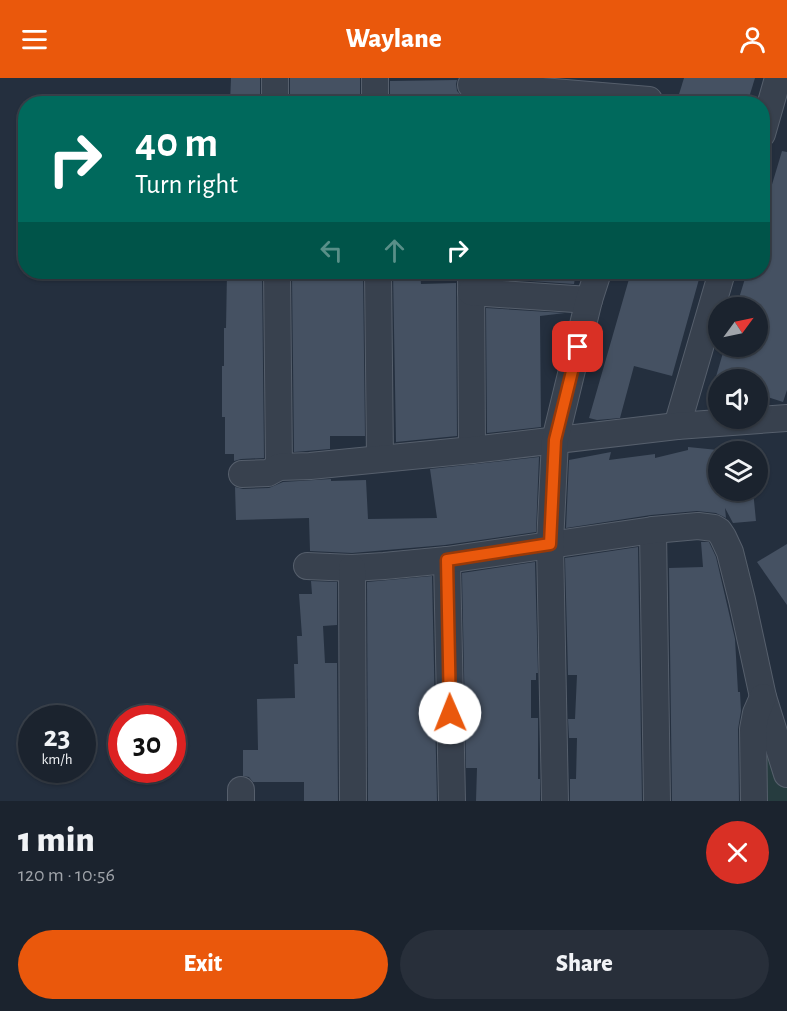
<!DOCTYPE html>
<meta charset="utf-8">
<style>
body{margin:0;font-family:"Alegreya Sans",sans-serif;background:#282f3a;color:#f1f3f6;height:100vh;display:flex;flex-direction:column;font-size:22px;white-space:nowrap}
*{box-sizing:border-box;margin:0}
p{font-size:20px;color:#a0a4aa}
.icon{flex:none;width:33px;height:33px;fill:none;stroke:currentColor;stroke-width:2;stroke-linecap:round;stroke-linejoin:round}
.map{position:relative;height:723px;overflow:hidden}
.drawer{display:flex;flex-direction:column;background:#1b232e;flex:1}
.drawer>*{flex:none}
.hud{position:absolute;left:18px;top:18px;width:752px;height:183px;border-radius:24px;box-shadow:0 2px 4px #0004,0 0 0 2px #39404a;background:#00695c;color:#fff;overflow:hidden}
.needle{width:39px;rotate:57deg}
.tools{position:absolute;left:708px;top:219px;display:grid;gap:12px}
.tools a{display:grid;place-items:center;width:60px;height:60px;border-radius:50%;background:#1b232e;box-shadow:0 2px 4px #0004,0 0 0 2px #39404a;font-size:30px}
.speed{position:absolute;left:18px;top:627px;display:flex;gap:12px;font-size:30px;font-weight:700;text-align:center}
.speed>*{display:grid;place-content:center;width:78px;height:78px;border-radius:50%;background:#1b232e;box-shadow:0 2px 4px #0004,0 0 0 2px #39404a;line-height:1}
.speed small{font-size:15px;font-weight:400}
.speed .limit{border:9px solid #d22;background:#fff;color:#111}
.pin{position:absolute;display:grid;place-items:center;width:51px;height:51px;color:#fff;margin:-26px;border-radius:12px;box-shadow:0 3px 9px #0006}
.me{position:absolute;width:66px;margin:-33px;rotate:359deg;stroke-linejoin:round;filter:drop-shadow(0 0 4px #0008)}
.turn{display:flex;align-items:center;gap:21px;height:126px;padding:0 18px;font-size:27px}
.turn .icon{width:78px;height:78px;stroke-width:2.5}
.turn b{display:block;font-size:42px;line-height:51px}
.lanes{display:flex;align-items:center;height:57px;padding:0 18px;background:#0003;justify-content:center;gap:30px;direction:ltr}
.lanes .off{opacity:.35}
.round{display:grid;place-items:center;flex:none;width:63px;height:63px;border-radius:32px;background:#282f3a}
.headline{display:flex;align-items:center;justify-content:space-between;height:102px;padding:0 18px}
h1{font-size:36px;font-weight:800;line-height:45px}
.primary-button{display:flex;gap:12px;margin-top:auto;padding:12px 18px}
.primary-button a{flex:1;height:69px;border-radius:36px;background:#ea580c;color:#fff;font-size:24px;font-weight:800;line-height:69px;text-align:center}
.primary-button a+a{background:#282f3a;color:#f1f3f6}
header{display:flex;justify-content:space-between;align-items:center;height:78px;padding:0 18px;background:#ea580c;color:#fff;font-size:27px;font-weight:800}
.map>svg:first-child{display:block}
.green{fill:#263c3f}
.building{fill:#455162}
.lines{fill:none;stroke-linecap:round;stroke-linejoin:round}
.minor-casing{stroke:#565f6c;stroke-width:28}
.minor{stroke:#38414e;stroke-width:26}
.route-casing{stroke:#983908;stroke-width:15}
.route{stroke:#ea580c;stroke-width:10}
</style>
<header><svg class="icon" aria-label="menu" viewBox="0 0 24 24"><path d="M4 6h16M4 12h16M4 18h16"/></svg>Waylane<svg class="icon" aria-label="person" viewBox="0 0 24 24"><circle cx="12" cy="8" r="4"/><path d="M4 21q1-7 8-7t8 7"/></svg></header>
<div class="map">
<svg width="787" height="723" viewBox="0 0 787 723">
<rect width="100%" height="100%" fill="#242f3e"/>
<polygon class="green" points="757,589 787,686 787,723 758,723"/>
<g class="building">
<polygon points="231,0 260,0 260,26 230,26"/>
<rect x="290" y="0" width="70" height="26"/>
<polygon points="684,0 755,0 747,26 676,26"/>
<polygon points="457,2 456,6 457,13 461,17 461,25 390,26 390,3"/>
<polygon points="782,73 787,74 787,312 783,324 758,316 758,302 715,302 725,268 758,268 758,230 736,230 747,194 762,194 762,140"/>
<polygon points="227,194 262,194 264,380 241,381 234,383 234,376 225,376 225,339 222,339 222,288 224,288 224,250 226,250"/>
<polygon points="336,194 363,194 365,358 330,358 330,371 294,374 292,197 336,196"/>
<polygon points="393,194 420,194 421,206 456,205 457,358 396,364"/>
<polygon points="487,194 576,194 574,206 486,200"/>
<polygon points="631,194 701,194 672,298 634,288 620,340 597,342 589,340"/>
<polygon points="486,230 565,235 540,238 541,349 487,355"/>
<polygon points="688,369 718,372 718,412 753,412 756,443 733,445 725,430 726,440 716,435 697,433 651,437 566,450 569,382 611,374 609,382 655,376 655,380 688,372"/>
<polygon points="539,379 536,454 445,467 352,475 310,473 309,440 236,442 235,409 243,411 269,410 283,404 331,401 331,403 366,402 368,441 437,440 430,391"/>
<polygon points="701,464 709,464 716,479 735,561 738,614 740,614 741,633 738,651 739,723 672,723 669,490 703,489"/>
<polygon points="787,466 787,527 757,484"/>
<polygon points="638,469 642,723 570,723 570,701 576,701 577,660 569,660 568,641 575,641 577,597 568,597 565,480"/>
<polygon points="535,484 538,595 536,595 536,602 531,602 531,640 538,640 538,701 540,701 540,723 476,723 477,690 466,690 462,495"/>
<polygon points="432,498 437,723 368,723 367,504"/>
<polygon points="311,503 337,504 337,547 323,548 325,585 337,585 338,723 304,723 304,704 253,704 249,699 243,698 243,672 258,672 257,621 295,620 294,586 298,586 297,558 302,558 299,516 312,516"/>
</g>
<g class="lines">
<defs>
<g id="minor">
<polyline points="275,0 275,26"/>
<polyline points="375,0 375,26"/>
<polyline points="471,7 649,22"/>
<polyline points="762,56 778,0"/>
<polyline points="277,194 279,389"/>
<polyline points="378,194 380,380"/>
<polyline points="471,194 472,372"/>
<polyline points="471,214 589,222"/>
<polyline points="677,348 722,194"/>
<polyline points="242,396 268,395 279,389 310,388 472,372 677,348 787,340"/>
<polyline points="653,452 657,723"/>
<polyline points="447,482 452,723"/>
<polyline points="307,488 352,490 384,488 447,482 653,452 698,448 714,450 719,453 723,459 730,474 742,522 763,619 787,696"/>
<polyline points="352,490 353,723"/>
<polyline points="241,712 241,723"/>
<polyline points="555,723 550,466 555,362 589,222 598,194"/>
<polyline points="754,723 753,651 756,635 763,619"/>
</g>
</defs>
<use href="#minor" class="minor-casing"/>
<use href="#minor" class="minor"/>
</g>
<g class="lines">
<defs>
<polyline id="route" points="450,635 447,482 550,466 555,362 578,269"/>
</defs>
<use href="#route" class="route-casing"/>
<use href="#route" class="route"/>
</g>
</svg>
<div class="tools">
<a><svg class="needle" viewBox="-14 -14 28 28"><path d="M0-13l5 13h-10z" fill="#e53935"/><path d="M0 13l5-13h-10z" fill="#a0a4aa"/></svg></a>
<a><svg class="icon" aria-label="sound" viewBox="0 0 24 24"><path d="M4 9h4l5-4v14l-5-4H4zM17 9q2 3 0 6"/></svg></a>
<a><svg class="icon" aria-label="layers" viewBox="0 0 24 24"><path d="M12 4l9 5-9 5-9-5zM3 14l9 5 9-5"/></svg></a>
</div>
<div class="speed"><div>23<small>km/h</small></div><div class="limit">30</div></div>
<div class="pin" style="left:578px;top:269px;background:#d93025"><svg class="icon" aria-label="arrive" viewBox="0 0 24 24"><path d="M6 21V4h12l-3 4 3 4H6"/></svg></div>
<svg class="me" style="left:450px;top:635px" viewBox="-20 -20 40 40"><circle r="19" fill="#fff"/><path d="M0-13L10 11 0 6-10 11z" fill="#ea580c"/></svg>
<div class="hud">
<div class="turn"><svg class="icon" aria-label="right" viewBox="0 0 24 24"><path d="M7 20v-9h11M14 6l5 5-5 5"/></svg><div><b>40 m</b>Turn right</div></div>
<div class="lanes"><svg class="icon off" aria-label="left" viewBox="0 0 24 24"><path d="M17 20v-9H6M10 6l-5 5 5 5"/></svg><svg class="icon off" aria-label="ahead" viewBox="0 0 24 24"><path d="M12 20V5M6 11l6-6 6 6"/></svg><svg class="icon" aria-label="right" viewBox="0 0 24 24"><path d="M7 20v-9h11M14 6l5 5-5 5"/></svg></div>
</div>
</div>
<section class="drawer">
<div class="headline"><div><h1>1 min</h1><p>120 m · 10:56</p></div><a class="round" style="background:#d93025;color:#fff"><svg class="icon" aria-label="close" viewBox="0 0 24 24"><path d="M6 6l12 12M18 6L6 18"/></svg></a></div>
<div class="primary-button"><a>Exit</a><a>Share</a></div>
</section>
